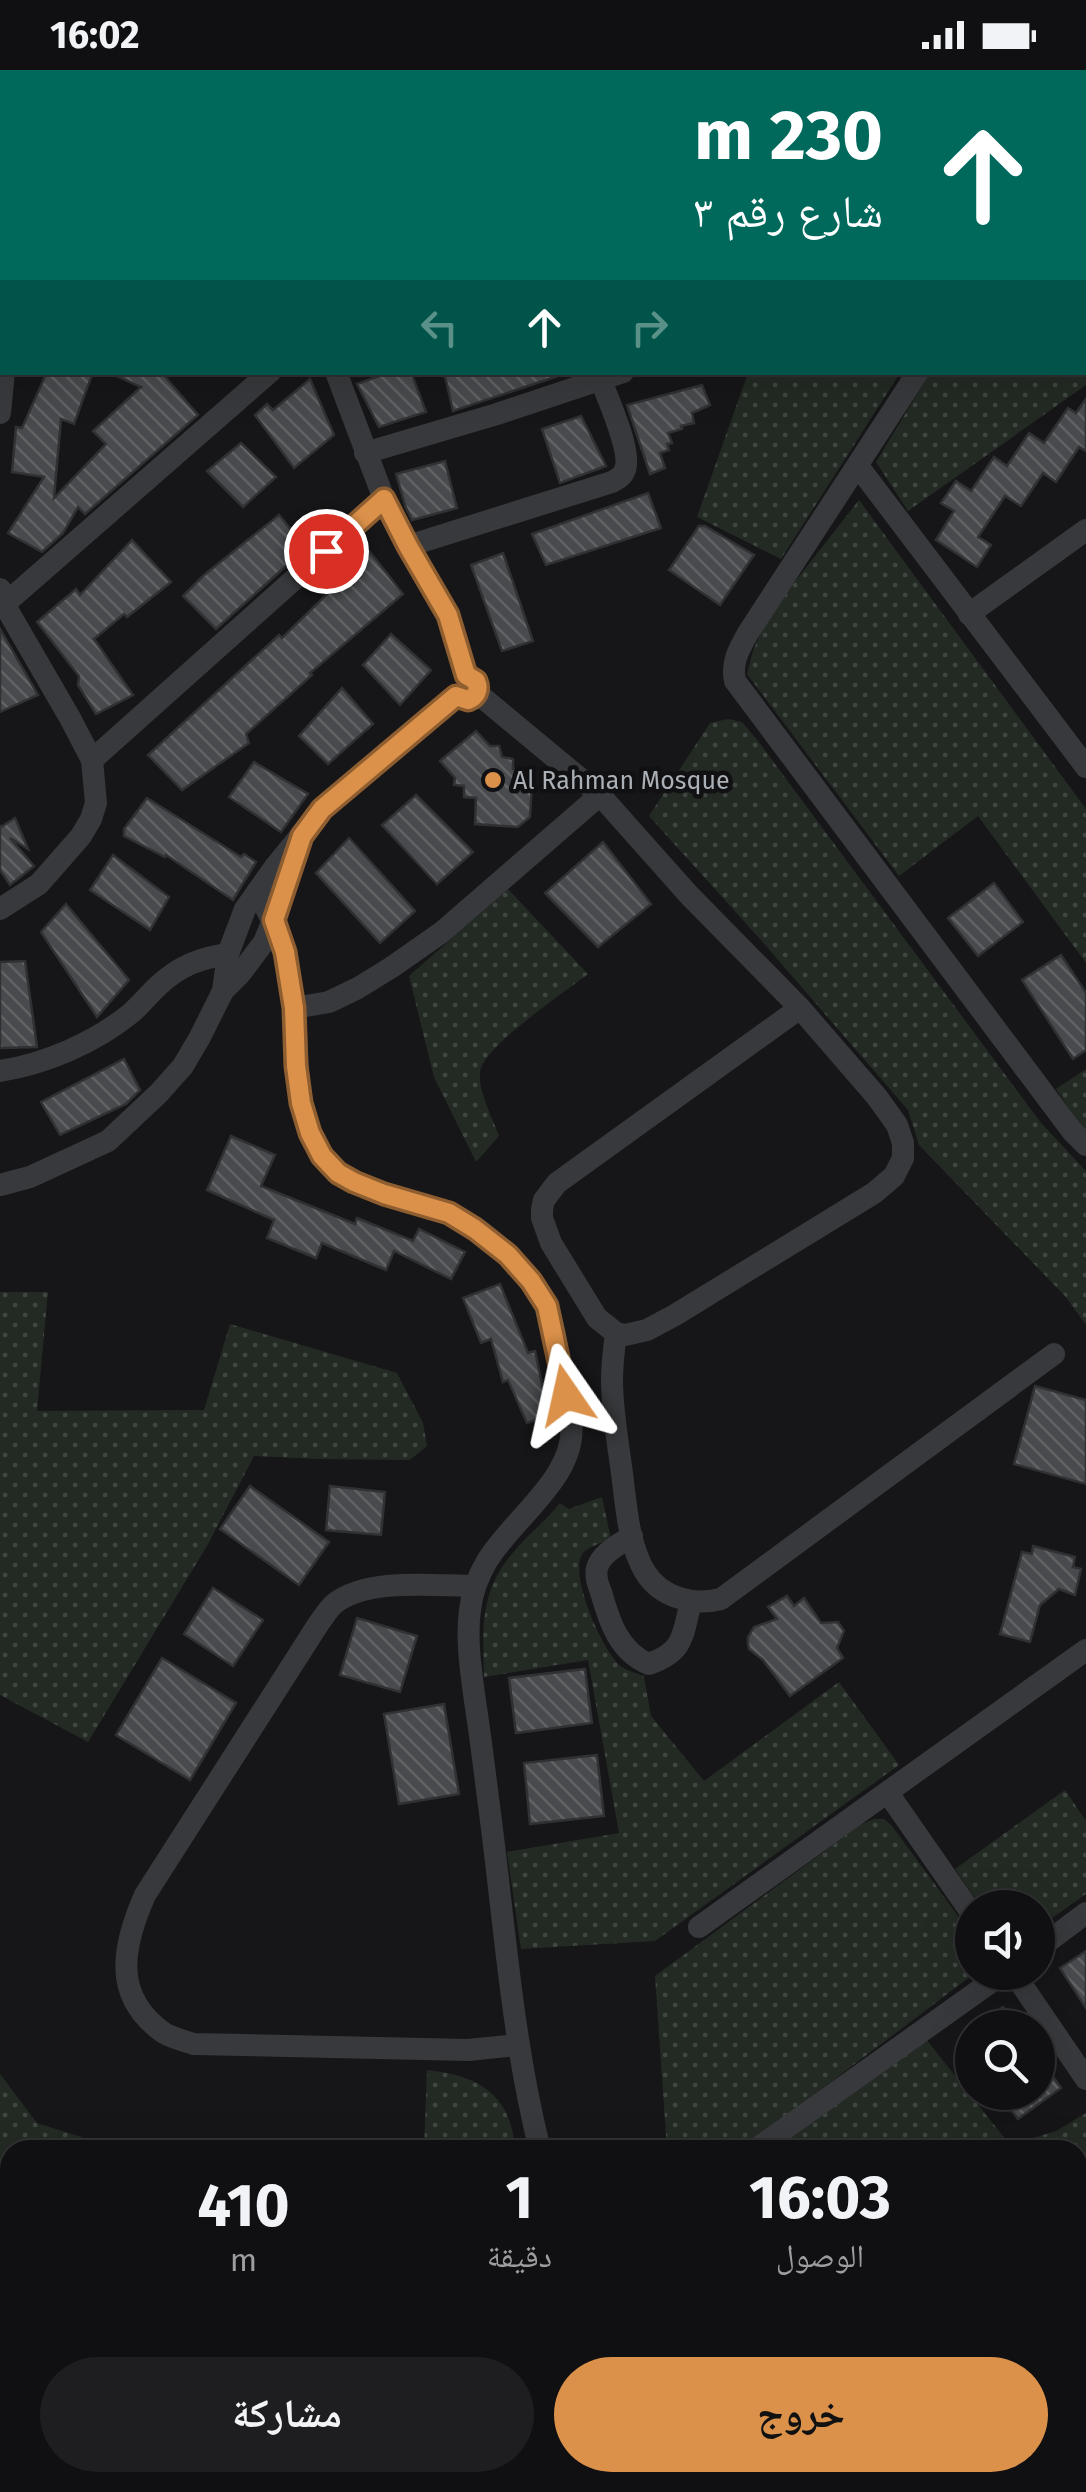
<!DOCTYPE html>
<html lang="ar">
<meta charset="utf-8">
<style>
body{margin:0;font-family:"Fira Sans","Noto Naskh Arabic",sans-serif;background:#1e1e20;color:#f1f3f6;direction:rtl;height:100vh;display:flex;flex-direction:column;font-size:38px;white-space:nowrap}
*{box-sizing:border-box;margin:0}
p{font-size:32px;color:#9c9d9f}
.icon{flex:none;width:55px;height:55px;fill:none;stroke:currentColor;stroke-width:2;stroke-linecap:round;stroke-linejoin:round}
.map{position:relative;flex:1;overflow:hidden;direction:ltr}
.drawer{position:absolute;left:0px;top:2070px;width:1088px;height:352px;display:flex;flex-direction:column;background:#101012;border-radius:30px 30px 0 0;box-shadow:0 10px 40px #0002,0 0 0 2px #303032;direction:rtl}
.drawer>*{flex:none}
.banner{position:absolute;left:0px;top:0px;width:1088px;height:305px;box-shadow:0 10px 40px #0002,0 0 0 2px #303032;direction:rtl;background:#00695c;color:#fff;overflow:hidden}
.controls{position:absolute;left:955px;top:1820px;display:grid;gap:20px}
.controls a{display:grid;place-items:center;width:100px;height:100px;border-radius:50%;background:#101012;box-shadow:0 10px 40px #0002,0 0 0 2px #303032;font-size:50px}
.pin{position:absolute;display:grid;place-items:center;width:85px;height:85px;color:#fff;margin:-42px;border:5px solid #fff;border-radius:50%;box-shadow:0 2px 10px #0007}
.me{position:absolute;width:110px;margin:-55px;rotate:349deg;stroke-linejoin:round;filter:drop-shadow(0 0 8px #0008)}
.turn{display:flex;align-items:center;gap:35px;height:210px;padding:0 40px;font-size:45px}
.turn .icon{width:130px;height:130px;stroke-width:2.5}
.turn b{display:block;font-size:70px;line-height:85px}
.lanes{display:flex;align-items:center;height:95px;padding:0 40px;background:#0003;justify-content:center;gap:50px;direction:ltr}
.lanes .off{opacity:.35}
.eta{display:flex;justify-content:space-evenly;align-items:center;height:170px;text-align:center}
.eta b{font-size:60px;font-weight:700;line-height:70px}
.cta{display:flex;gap:20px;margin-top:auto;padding:20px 40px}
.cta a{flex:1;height:115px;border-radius:60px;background:#db914a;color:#111;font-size:40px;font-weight:700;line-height:115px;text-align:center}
.cta a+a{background:#1e1e20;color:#f1f3f6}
.status{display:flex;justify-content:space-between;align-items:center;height:70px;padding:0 50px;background:#101012;direction:ltr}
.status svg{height:28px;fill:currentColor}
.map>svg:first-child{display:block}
.grass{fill:url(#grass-dots)}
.forest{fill:url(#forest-firs)}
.building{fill:url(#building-back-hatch);stroke:#303133;stroke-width:2.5}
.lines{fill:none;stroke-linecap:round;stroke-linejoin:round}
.minor{stroke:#38393c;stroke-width:22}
.route-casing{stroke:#8e5e30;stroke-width:25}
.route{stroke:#db914a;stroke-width:18}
.poi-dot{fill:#db914a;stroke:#111113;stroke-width:4}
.labels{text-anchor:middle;stroke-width:9;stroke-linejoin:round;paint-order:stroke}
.poi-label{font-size:25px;fill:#aab0b6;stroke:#111113;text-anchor:start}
</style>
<div class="status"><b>16:02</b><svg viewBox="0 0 49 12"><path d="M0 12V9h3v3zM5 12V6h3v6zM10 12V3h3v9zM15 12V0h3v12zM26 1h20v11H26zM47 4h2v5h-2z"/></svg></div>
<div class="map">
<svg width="1086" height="2422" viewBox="0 0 1086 2422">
<defs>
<pattern id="grass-dots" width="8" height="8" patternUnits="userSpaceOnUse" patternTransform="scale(2.5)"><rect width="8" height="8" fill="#232a23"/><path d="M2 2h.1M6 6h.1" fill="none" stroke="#404641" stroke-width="1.8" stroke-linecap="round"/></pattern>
<pattern id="forest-firs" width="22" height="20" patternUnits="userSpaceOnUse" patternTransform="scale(2.5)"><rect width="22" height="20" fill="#232a23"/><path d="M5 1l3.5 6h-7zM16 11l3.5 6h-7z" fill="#404641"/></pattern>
<pattern id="building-back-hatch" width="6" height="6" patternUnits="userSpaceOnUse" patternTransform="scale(2.5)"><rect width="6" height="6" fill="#484a4d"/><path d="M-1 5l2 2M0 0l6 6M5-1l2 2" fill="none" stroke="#606264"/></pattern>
</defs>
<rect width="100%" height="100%" fill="#161618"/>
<g class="grass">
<polygon points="1085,299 1086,315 908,441 876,392 930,303 1085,302"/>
<polygon points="748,303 900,303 781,489 697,447"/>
<polygon points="859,430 1086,739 1086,893 978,746 899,806 747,604 753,581 768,546"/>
<polygon points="728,649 742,652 758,671 1041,1053 1086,1101 1086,1255 1065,1226 919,1075 908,1040 760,869 649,746 710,653"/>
<path d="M508 819 588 904C565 922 489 973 481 998 475 1016 493 1049 499 1066L476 1092 434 1007 409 906Z"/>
<polygon points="1086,999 1086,1064 1056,1019"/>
<polygon points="0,1222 48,1222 37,1341 204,1340 230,1254 397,1303 423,1353 427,1376 410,1390 319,1389 254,1386 207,1476 88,1672 0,1625"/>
<path d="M602 1427 611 1469C602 1473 589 1476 583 1483 567 1502 604 1585 622 1597 628 1601 637 1603 644 1606L651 1646 704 1711 839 1612 899 1695 655 1871 521 1879 507 1782 619 1763 588 1590 484 1607C483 1561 479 1524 511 1485 526 1466 545 1452 560 1433L569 1439Z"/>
<polygon points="1065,1720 1086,1751 1086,1824 1038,1858 1038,1838 981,1837 955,1799"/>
<polygon points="874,1749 884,1749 892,1756 972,1865 972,1902 975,1903 741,2080 667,2080 655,1906 860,1755"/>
<polygon points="926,1969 1010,2075 1056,2061 1086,2043 1086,2422 911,2422 902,2413 1078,2412 1078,2080 773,2080"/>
<path d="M427 2000C478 2005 512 2025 515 2080H424Z"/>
<polygon points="0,2004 37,2053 122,2080 10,2080 10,2173 0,2173"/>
<polygon points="0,2212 10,2212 10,2412 108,2413 76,2422 0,2422"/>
<polygon points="248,2412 487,2412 487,2413 485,2422 221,2422"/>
</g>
<g class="forest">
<polygon points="583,2412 648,2413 655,2422 582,2422"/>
<polygon points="679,2413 854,2413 863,2422 684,2422"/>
</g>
<g class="building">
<polygon points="47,302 93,302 74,354 61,349 54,428 106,374 93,361 141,317 108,302 161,302 198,345 85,444 78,437 63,463 42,482 8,463 44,407 12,402 16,357 22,358"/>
<polygon points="390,302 411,302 426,342 379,357 357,314"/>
<polygon points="444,302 564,302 564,304 453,341"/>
<polygon points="310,309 334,365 294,398 255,345 267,334 273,340"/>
<polygon points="702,315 710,335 692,343 694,353 681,356 682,359 668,363 672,373 667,374 669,380 660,383 665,398 650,404 627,335"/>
<polygon points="1086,329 1086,381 1079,377 1056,412 1043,403 1021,436 1005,426 978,467 991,475 977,497 936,470 954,441 941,433 956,411 971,421 994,387 1007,396 1029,363 1044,373 1068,338 1076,343"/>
<polygon points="581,346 606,396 560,413 542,359"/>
<polygon points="241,373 276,407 243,437 207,401"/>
<polygon points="445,391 457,438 412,450 406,438 396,404"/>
<polygon points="648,423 661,458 546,495 532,464"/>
<polygon points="279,445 306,478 216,559 183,526 204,505"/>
<polygon points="699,456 705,456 754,485 720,535 669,500"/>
<polygon points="132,470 171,512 127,547 124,544 94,569 133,625 96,644 78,615 79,606 37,552 76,519 80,525"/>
<polygon points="370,482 403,524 310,603 312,605 246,664 249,673 182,720 148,685 279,565 282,568"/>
<polygon points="503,483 533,571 502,581 471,495"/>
<polygon points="0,559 38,625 0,642"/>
<polygon points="391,564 431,600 400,635 363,595"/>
<polygon points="342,618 373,654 328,694 299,666"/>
<polygon points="476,661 490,676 499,676 502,687 513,689 513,699 521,699 532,712 530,747 518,757 475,754 476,728 464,727 464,716 454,715 455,708 440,691"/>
<polygon points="254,692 308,724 281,762 229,727"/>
<polygon points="416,725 473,782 437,814 382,755"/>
<polygon points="147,728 241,787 244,784 256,792 233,830 166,785 165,787 124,766 124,759"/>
<polygon points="15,748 28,779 10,768 34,796 10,815 0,800 0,755 1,757"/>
<polygon points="349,768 415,841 380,873 316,803"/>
<polygon points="603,772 651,834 598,877 545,823"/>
<polygon points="113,785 169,827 150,860 90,820"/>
<polygon points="994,813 1023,852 978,886 948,848"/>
<polygon points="66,834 129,910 97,947 41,862"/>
<polygon points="1061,885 1086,923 1086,980 1073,989 1022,910"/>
<polygon points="25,891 37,977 0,978 0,892"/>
<polygon points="124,989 140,1020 126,1034 60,1065 41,1032"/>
<polygon points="231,1066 275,1085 261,1116 355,1154 357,1148 413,1171 419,1159 465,1182 451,1209 394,1181 386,1200 322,1173 316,1188 267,1168 274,1150 207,1120"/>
<polygon points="500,1214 528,1283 535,1281 549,1346 527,1353 508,1310 503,1312 491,1269 481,1273 463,1228"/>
<polygon points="1035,1316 1086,1330 1086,1414 1014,1394"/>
<polygon points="250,1416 329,1472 299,1515 220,1459"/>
<polygon points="330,1416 385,1422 381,1465 326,1460"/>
<polygon points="1033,1476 1075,1487 1073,1497 1081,1499 1075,1525 1059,1519 1040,1535 1030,1572 1000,1564 1022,1482 1032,1484"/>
<polygon points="213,1518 263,1550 233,1596 184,1564"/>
<polygon points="787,1526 794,1536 804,1528 821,1553 838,1552 844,1561 837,1578 843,1588 790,1626 763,1590 749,1579 748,1574 748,1567 754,1557 777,1549 768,1537"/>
<polygon points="357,1548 417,1566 400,1622 340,1605"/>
<polygon points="162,1588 236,1633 190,1710 116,1665"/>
<polygon points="585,1599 592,1653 516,1663 509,1608"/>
<polygon points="444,1634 459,1724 399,1734 384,1644"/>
<polygon points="597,1685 604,1746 530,1754 524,1693"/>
<polygon points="1086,1881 1086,1938 1060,1898"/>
<polygon points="1003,1937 1018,1958 974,1958"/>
<polygon points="1038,1985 1061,2018 1018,2049 998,2022 1038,2022"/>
</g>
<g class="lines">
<g class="minor">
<polyline points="239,0 240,2"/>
<polyline points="788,0 791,2"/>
<polyline points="34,2 34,0"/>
<polyline points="399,2 407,0"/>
<polyline points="1085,42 1086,40"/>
<polyline points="0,137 2,137"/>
<polyline points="1085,274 1086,274"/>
<polyline points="336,302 384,429 408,476 448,545 466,605"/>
<path d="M918 302 748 563C739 579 731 592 735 611L1072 1061 1086 1075"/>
<polyline points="0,343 4,302"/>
<polyline points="365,383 497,344 623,302"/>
<polyline points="858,396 1086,697"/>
<path d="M408 476 612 412C617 409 621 408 624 402 634 385 608 330 601 310"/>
<polyline points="0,519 4,534 70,648 92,690 96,733 91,749 81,766 39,814 0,839"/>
<polyline points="0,538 270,302"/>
<polyline points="969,544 1086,460"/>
<polyline points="477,623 600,725 689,825 800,938"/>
<polyline points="92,690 384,429"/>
<path d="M257 822C279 859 289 892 294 936 300 987 292 1036 320 1083 337 1111 374 1121 404 1130 418 1134 434 1137 447 1142 484 1157 528 1199 546 1234 554 1251 556 1274 560 1293 564 1312 569 1332 571 1352 578 1406 513 1448 487 1491 478 1506 472 1523 470 1540 466 1569 471 1602 475 1631 480 1663 484 1696 488 1728 504 1845 511 1965 540 2080"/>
<polyline points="223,921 228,884 245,839 274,798 322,739 456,626"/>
<polyline points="294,938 329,932 358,918 392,897 442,862 600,725"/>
<polygon points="800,938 877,1027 897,1055 903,1073 903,1088 894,1106 874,1123 675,1245 647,1260 625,1265 616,1263 597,1248 551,1173 542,1148 542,1139 544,1130 557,1113"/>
<path d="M0 1001C45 994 94 973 130 944 140 936 148 925 158 916 179 896 200 888 228 884"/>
<polyline points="0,1115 30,1107 108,1071 159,1023 183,996 200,967 223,921 240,904 264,872 283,826 302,765"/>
<path d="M616 1263C614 1278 612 1294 612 1310 612 1338 617 1367 621 1396 626 1430 627 1472 645 1502 661 1528 694 1536 721 1529L1054 1284"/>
<path d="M632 1466C620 1474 601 1483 597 1498 595 1507 598 1515 601 1522 609 1551 619 1582 649 1594 685 1581 682 1566 691 1532"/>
<path d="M475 1516C435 1516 367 1507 334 1534 328 1539 324 1547 319 1553L145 1825C123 1875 111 1926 164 1963 172 1968 185 1971 194 1974L468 1980 518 1975"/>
<polyline points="888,1723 972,1844"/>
<polyline points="699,1857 1086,1580"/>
<polyline points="1038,1879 1086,1843"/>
<polyline points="1013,1902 1086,2009"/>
<polyline points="755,2080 1005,1902"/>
<polyline points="0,2192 10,2192"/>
<polyline points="660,2412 667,2422"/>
<polyline points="883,2412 892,2422"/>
<polyline points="106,2422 138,2412"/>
<polyline points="499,2422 500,2412"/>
</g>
</g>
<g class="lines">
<defs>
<path id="route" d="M326 481 384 429 408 476 448 545 466 605 476 611C480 620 476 627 468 630L456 626 322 739 302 766 274 850 285 882 294 938 296 996 301 1033 310 1063 322 1086 338 1103 354 1112 384 1124 449 1143 475 1159 508 1185 531 1211 547 1236 566 1325"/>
</defs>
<use href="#route" class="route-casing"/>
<use href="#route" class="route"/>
</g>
<circle class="poi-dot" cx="493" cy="710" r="10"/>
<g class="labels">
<g class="poi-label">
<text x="513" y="719">Al Rahman Mosque</text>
</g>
</g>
</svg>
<div class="controls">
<a><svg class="icon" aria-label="sound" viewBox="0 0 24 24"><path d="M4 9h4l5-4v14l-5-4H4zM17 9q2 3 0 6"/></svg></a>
<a><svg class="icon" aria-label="search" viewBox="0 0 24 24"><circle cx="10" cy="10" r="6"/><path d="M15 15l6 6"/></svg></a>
</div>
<div class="pin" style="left:326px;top:481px;background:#d93025"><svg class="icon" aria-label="arrive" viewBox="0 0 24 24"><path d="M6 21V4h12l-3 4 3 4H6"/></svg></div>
<svg class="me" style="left:566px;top:1325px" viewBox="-20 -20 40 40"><path d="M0-17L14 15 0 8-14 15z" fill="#db914a" stroke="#fff" stroke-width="4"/></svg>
<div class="banner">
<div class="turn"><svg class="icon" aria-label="ahead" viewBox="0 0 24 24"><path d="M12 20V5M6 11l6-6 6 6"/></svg><div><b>230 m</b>شارع رقم ٣</div></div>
<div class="lanes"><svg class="icon off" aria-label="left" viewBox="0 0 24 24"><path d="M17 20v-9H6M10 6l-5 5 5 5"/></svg><svg class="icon" aria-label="ahead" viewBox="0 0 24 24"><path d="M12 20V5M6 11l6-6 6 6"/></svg><svg class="icon off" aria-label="right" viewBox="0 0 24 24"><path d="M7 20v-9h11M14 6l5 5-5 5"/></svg></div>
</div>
<section class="drawer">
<div class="eta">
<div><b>16:03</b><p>الوصول</p></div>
<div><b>1</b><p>دقيقة</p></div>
<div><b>410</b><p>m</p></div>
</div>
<div class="cta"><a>خروج</a><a>مشاركة</a></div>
</section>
</div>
